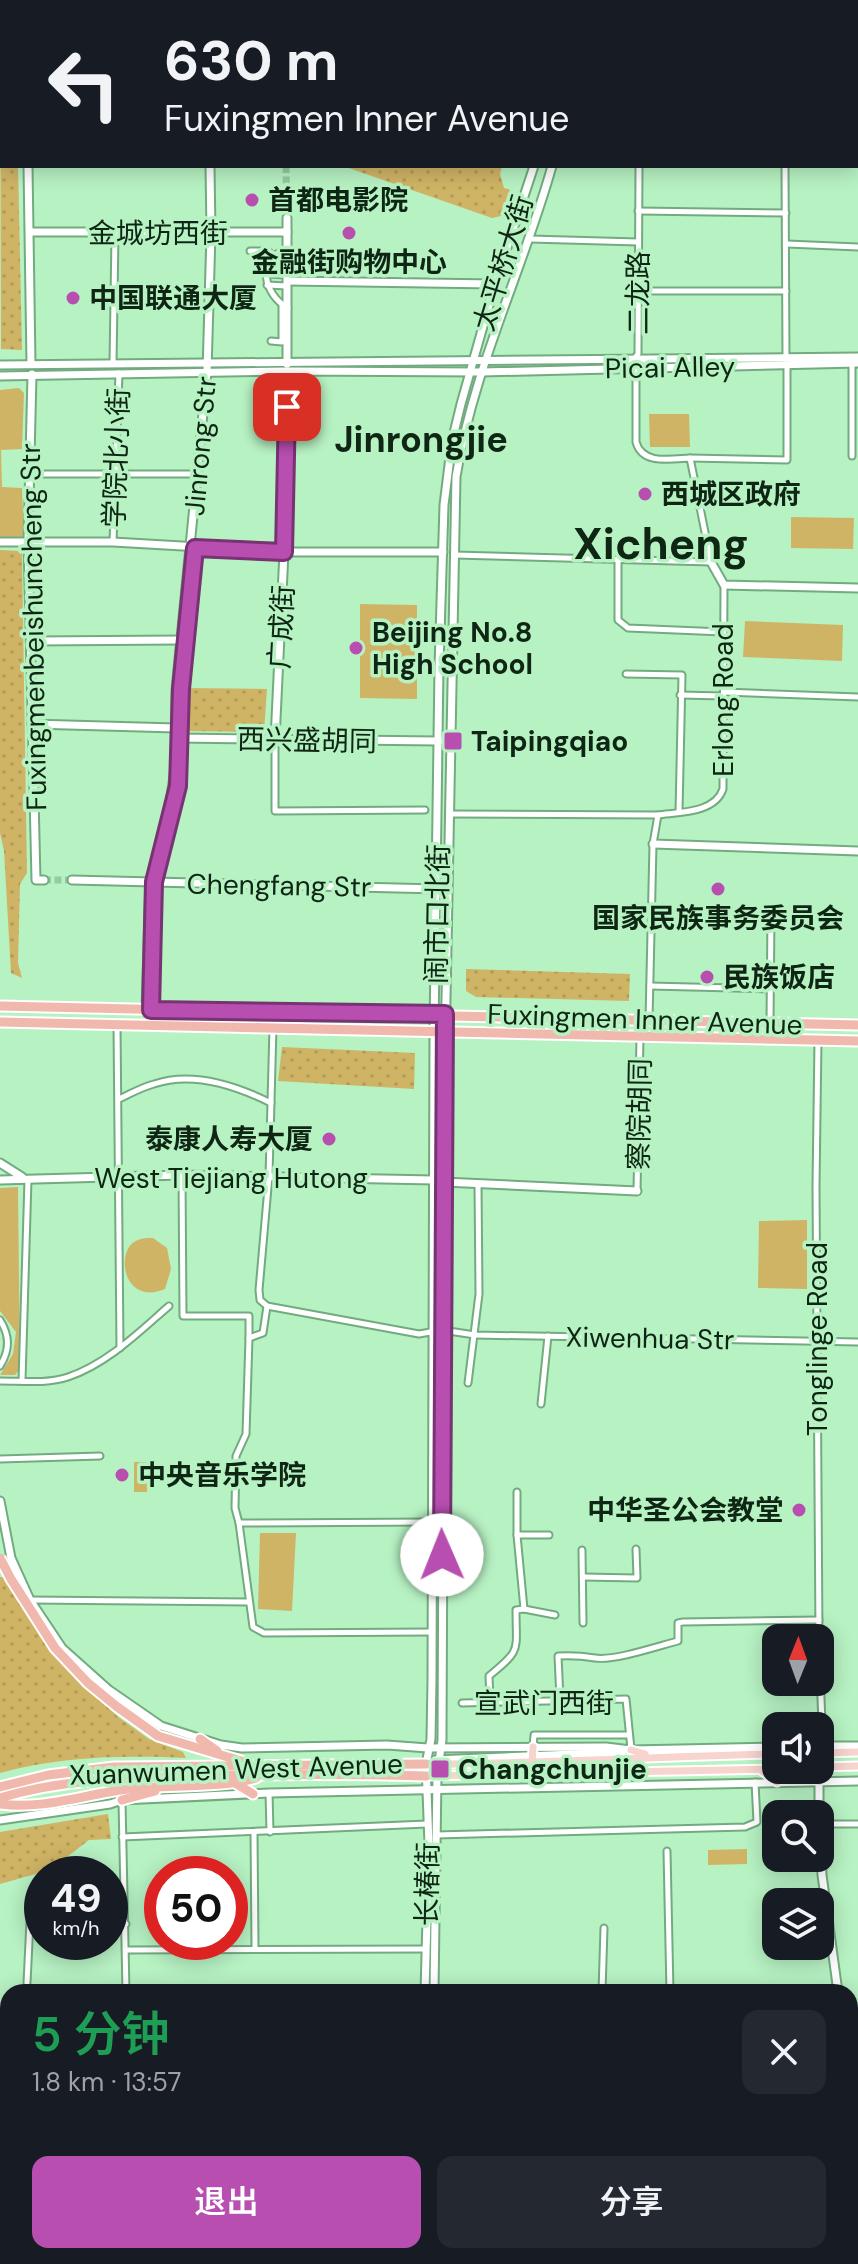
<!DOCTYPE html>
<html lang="zh">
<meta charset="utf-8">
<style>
body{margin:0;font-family:"DM Sans","Noto Sans SC",sans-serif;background:#242831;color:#f1f3f6;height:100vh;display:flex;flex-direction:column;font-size:30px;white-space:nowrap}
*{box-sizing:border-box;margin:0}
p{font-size:26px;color:#9ea1a6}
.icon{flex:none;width:44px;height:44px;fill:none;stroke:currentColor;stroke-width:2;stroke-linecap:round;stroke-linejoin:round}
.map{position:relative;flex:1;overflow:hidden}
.panel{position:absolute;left:0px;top:1984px;width:858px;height:280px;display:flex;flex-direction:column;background:#171b24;border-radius:24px 24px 0 0;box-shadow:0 4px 20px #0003}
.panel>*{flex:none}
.hud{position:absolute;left:0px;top:0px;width:858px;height:168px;box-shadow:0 4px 20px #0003;background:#171b24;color:#f1f3f6;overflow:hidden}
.needle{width:52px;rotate:1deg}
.tools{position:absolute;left:762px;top:1624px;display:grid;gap:16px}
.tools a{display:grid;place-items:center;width:72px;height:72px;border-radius:16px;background:#171b24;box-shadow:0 4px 20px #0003;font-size:40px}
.speed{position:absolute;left:24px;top:1856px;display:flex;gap:16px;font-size:40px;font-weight:700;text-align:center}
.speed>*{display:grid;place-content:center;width:104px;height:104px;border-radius:50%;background:#171b24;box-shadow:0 4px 20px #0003;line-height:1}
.speed small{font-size:20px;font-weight:400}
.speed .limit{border:12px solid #d22;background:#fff;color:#111}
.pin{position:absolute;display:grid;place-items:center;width:68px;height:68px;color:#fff;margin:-34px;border-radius:16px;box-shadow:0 4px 12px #0006}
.me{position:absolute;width:88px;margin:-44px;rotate:359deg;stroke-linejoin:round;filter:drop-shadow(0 0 6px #0008)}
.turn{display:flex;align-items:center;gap:28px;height:168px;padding:0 32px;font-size:36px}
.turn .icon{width:104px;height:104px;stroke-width:2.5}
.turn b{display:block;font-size:56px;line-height:68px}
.round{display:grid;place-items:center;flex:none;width:84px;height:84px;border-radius:16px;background:#242831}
.overview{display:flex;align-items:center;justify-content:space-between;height:136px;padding:0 32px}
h1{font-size:48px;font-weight:600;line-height:60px;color:#1e9e55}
.button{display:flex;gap:16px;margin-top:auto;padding:16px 32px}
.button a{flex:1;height:92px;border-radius:16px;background:#b74eb0;color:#fff;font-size:32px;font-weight:600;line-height:92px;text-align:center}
.button a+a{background:#242831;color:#f1f3f6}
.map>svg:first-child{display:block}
.green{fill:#d0b465}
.park{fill:url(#park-dots)}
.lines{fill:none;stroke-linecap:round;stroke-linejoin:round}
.secondary-tunnel{stroke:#95c9a0;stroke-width:7;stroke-dasharray:7 3.5;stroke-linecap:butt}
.street-casing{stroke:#72ab7f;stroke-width:9}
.secondary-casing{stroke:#72ab7f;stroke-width:11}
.primary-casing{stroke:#fff;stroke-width:11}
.highway-casing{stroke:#fff;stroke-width:13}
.street{stroke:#fff;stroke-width:5}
.secondary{stroke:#fff;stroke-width:7}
.primary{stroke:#f7d4ce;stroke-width:7}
.highway{stroke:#f1b8ae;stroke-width:9}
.highway-bridge-casing{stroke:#fff;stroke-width:13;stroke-linecap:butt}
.highway-bridge{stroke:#f1b8ae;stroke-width:9}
.route-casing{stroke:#773372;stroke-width:20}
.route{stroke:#b74eb0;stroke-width:14}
.poi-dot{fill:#b74eb0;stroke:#b7f2c3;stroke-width:3}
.labels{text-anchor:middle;stroke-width:7;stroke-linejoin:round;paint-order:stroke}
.poi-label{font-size:28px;font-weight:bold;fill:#0f2615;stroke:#b7f2c3;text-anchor:start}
.street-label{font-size:28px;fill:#0f2615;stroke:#b7f2c3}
.district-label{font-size:36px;font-weight:bold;fill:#0f2615;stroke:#b7f2c3}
.town-label{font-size:44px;font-weight:bold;fill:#0f2615;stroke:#b7f2c3}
</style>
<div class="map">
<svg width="858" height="2264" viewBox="0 0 858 2264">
<defs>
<pattern id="park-dots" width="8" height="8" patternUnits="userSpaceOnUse" patternTransform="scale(2)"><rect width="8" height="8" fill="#d0b465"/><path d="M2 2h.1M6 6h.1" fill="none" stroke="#b19b57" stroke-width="1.8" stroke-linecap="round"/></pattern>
</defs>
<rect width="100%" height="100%" fill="#b7f2c3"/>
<g class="green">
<polygon points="19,388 24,393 22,449 1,450 2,487 22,488 24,538 0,539 0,390"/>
<polygon points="649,414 689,414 690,447 650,447"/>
<polygon points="791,517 854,518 853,549 791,548"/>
<polygon points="360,604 417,605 417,699 360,698"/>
<polygon points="745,621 843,625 842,661 743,657"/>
<polygon points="18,1187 20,1369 15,1375 0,1375 13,1354 16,1332 0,1311 0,1188"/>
<polygon points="807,1220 807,1289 758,1288 759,1221"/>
<path d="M153 1238 167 1248 171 1269 165 1289C125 1306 115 1255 134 1242 140 1238 146 1238 153 1238Z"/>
<polygon points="134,1462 148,1462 147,1492 134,1492"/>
<polygon points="260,1533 296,1533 292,1611 258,1609"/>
<polygon points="747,1849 747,1864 708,1865 708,1850"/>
</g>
<g class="park">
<polygon points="0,0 14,0 2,2 2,166 18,166 22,350 1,349"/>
<polygon points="343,166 502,166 500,174 504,188 510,190 501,216 492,218"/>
<polygon points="0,550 22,551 27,873 20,884 18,963 22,978 11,973 4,851 0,833"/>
<polygon points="186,688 267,689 264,732 186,731"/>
<polygon points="466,969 630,974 629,1001 476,997 466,991"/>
<polygon points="282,1047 415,1053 414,1089 278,1081"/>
<path d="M0 1577H8L51 1652 117 1716 149 1739 183 1752 186 1758C125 1755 60 1756 0 1773Z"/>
<polygon points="108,1814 111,1839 89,1840 50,1870 0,1884 0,1832"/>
<polygon points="8,2078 8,2226 0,2198 0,2079"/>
<polygon points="21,2256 144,2256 136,2264 27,2264"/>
</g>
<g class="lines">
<g class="secondary-tunnel">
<polyline points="286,166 287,218"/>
<polyline points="44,880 72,880"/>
</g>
<defs>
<g id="street">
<polyline points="117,0 117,2"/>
<polyline points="719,2 719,0"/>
<polyline points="856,145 858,145"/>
<polyline points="785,166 786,359"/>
<polyline points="638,211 786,213"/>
<polyline points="530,239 638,242"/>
<polyline points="787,244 858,247"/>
<path d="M287 249C255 259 264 295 288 308"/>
<polyline points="250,251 268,251 273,257"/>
<polyline points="266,274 287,275"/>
<polyline points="267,285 287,286"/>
<polyline points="649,291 786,291"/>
<polyline points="271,341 282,342 282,305"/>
<polyline points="113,364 115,234"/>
<polyline points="852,364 852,456"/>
<polyline points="690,458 787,460 787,366"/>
<polyline points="30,474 197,474"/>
<polyline points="113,542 119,373"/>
<path d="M455 555 711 562 690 458C671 459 642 465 636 442V375L633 360 638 354 639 166"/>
<polyline points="618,560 618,620 628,628 723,632"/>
<polyline points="626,674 682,675 679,812"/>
<polyline points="724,692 858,697"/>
<polyline points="680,695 723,696"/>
<polyline points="275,740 275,811 425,810"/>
<polyline points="451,814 658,815 653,844 649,1020"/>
<path d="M658 815C680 812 715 813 723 789L724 585"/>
<polyline points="650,986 770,989"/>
<polyline points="770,1022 771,914"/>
<polyline points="117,1025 120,1348"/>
<polyline points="273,1027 269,1176 259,1290 260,1300 267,1306 419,1334 442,1330 475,1335 858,1342"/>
<polyline points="818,1040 816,1186 819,1638"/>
<path d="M119 1099C130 1094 142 1087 154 1084 192 1071 237 1086 271 1103"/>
<polyline points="182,1175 183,1316 249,1316 249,1338 263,1333 267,1306"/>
<polyline points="637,1191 640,1037"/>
<path d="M0 1320C10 1336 10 1350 0 1366"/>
<polyline points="249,1338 246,1434 236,1456 235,1508 239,1523 253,1627 264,1633 432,1632"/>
<path d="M0 1381C22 1381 47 1384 68 1377 107 1364 139 1332 169 1306"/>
<polyline points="22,1381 28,1179"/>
<polyline points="468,1383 479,1294 478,1184"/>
<polyline points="541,1404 548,1336"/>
<polyline points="0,1459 100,1456"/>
<polyline points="517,1492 517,1535 524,1609 555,1615"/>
<polyline points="239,1523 433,1522"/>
<polyline points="517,1535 549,1535"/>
<polyline points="582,1550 583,1623"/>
<polyline points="583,1577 637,1578 636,1549"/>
<polyline points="30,1600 249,1602"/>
<polyline points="820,1674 823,1748"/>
<path d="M560 1699 558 1656C572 1655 583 1656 595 1658 615 1661 658 1646 678 1641V1623L683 1622 819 1620"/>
<path d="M490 1701 489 1676C522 1649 516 1652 516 1610L524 1609"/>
<polyline points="462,1703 626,1699 631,1749"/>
<polyline points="533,1747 534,1735 629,1735"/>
<polyline points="269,1793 270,1832"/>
<polyline points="122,1801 126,1992"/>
<polyline points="820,1824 858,1824"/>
<polyline points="254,1833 255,1948"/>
<polyline points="436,1835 745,1827 757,1822 755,1782"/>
<polyline points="122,1837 427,1824"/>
<polyline points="667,1851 670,1992"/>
<polyline points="110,1923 126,1924"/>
<polyline points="127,1950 426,1949"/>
<polyline points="27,1983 30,1921 42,1921"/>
<polyline points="602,1992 604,1928"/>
<polyline points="599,2256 629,2264"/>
<polyline points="272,2264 272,2256"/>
<polyline points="506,2264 515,2259 580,2261 595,2256"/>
<polyline points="629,2264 633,2256"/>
</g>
<g id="secondary">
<polyline points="24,0 24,2"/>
<polyline points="208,0 208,2"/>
<polyline points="435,0 435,2"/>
<polyline points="569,0 569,2"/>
<polyline points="317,2 317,0"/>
<polyline points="552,2 552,0"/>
<polyline points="28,166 31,364"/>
<polyline points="287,218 287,364"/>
<polyline points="30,232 287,232"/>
<polyline points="288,281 495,284"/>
<polyline points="0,365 858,357"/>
<polyline points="32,374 28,542 36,880 44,880"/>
<polyline points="0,376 287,371 482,372 858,363"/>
<polyline points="0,542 113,542 284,552 443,552"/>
<polyline points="711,562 724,585 858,588"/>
<polyline points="32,641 182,640"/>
<polyline points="32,724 176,728"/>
<polyline points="176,738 439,741"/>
<polyline points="275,740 284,552 287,371"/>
<polyline points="653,844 858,851"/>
<polyline points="72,880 438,889"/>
<polyline points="146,1010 150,881 170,803 175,769 176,690 207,372 211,233 210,166"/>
<polyline points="151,1010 152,980"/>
<polyline points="0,1163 22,1177"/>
<polyline points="0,1180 182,1175 434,1180"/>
<polyline points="443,1182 637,1191"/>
<polyline points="0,1501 11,1558 30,1600 62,1648 109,1690 161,1726 221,1745 242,1748 387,1745 428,1748 606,1747 631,1750 776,1747"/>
<polyline points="820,1746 858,1746"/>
<polyline points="435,1760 622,1752"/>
<polyline points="819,1781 819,1814"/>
<polyline points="0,1820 110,1804 122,1800 269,1793 858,1781"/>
<polyline points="820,1837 822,1875 838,1992"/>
<polyline points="425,1992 429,1845 426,1764 431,1739 432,1679 434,1030 439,667 444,505 452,441 461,404 495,284 534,166"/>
<path d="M434 1992 437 1776 442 1740 445 1051 456 477C473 369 523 270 552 166"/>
<polyline points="0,2066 8,2065"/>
<polyline points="0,2071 8,2070"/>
<polyline points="422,2256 422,2264"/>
<polyline points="432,2256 432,2264"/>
<polyline points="837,2264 838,2256"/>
</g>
<g id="primary">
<polyline points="631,1750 645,1754"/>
<polyline points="820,1753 858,1752"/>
<polyline points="532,1763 533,1747"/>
<path d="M426 1764C543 1764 659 1756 776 1754"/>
<polyline points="820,1767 858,1766"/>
<polyline points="762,1771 777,1782"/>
<polyline points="426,1776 776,1769"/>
<polyline points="819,1781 831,1767"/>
</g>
<g id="highway">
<polyline points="0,1006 858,1025"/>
<polyline points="0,1022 858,1041"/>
<polyline points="11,1579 55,1648 88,1683 116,1706 158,1736 241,1761"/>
<polyline points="200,1739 217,1751"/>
<polyline points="235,1783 253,1794"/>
<polyline points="0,1787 48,1775 114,1767 426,1764"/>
<path d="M0 1798C58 1780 121 1778 182 1777 263 1774 344 1774 426 1776"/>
<polyline points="122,1800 155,1791"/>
<path d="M0 1804C43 1810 86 1794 128 1789 171 1784 215 1789 256 1778"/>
</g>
</defs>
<use href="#street" class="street-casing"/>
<use href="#secondary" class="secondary-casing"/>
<use href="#primary" class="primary-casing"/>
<use href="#highway" class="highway-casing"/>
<use href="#street" class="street"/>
<use href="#secondary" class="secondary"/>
<use href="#primary" class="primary"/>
<use href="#highway" class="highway"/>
<defs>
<polyline id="highway-bridge" points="0,1558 11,1579"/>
</defs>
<use href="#highway-bridge" class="highway-bridge-casing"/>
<use href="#highway-bridge" class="highway-bridge"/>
</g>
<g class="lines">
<defs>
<polyline id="route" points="287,407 284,552 195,548 181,689 178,786 154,882 151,1010 445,1014 442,1555"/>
</defs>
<use href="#route" class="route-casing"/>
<use href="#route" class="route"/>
</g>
<g class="poi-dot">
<circle cx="252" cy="200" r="8"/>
<circle cx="349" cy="233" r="8"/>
<circle cx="73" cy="298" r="8"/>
<circle cx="645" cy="494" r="8"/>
<circle cx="356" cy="648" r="8"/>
<rect x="443" y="731" width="20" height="20" rx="4"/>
<circle cx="718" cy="889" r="8"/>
<circle cx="707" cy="977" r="8"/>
<circle cx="329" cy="1139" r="8"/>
<circle cx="122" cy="1475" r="8"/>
<circle cx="799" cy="1510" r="8"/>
<rect x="430" y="1759" width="20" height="20" rx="4"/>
</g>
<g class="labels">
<g class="poi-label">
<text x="268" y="210">首都电影院</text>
<text x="349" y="272" text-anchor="middle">金融街购物中心</text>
<text x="89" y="308">中国联通大厦</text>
<text x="661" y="504">西城区政府</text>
<text x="372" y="642">Beijing No.8<tspan x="372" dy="32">High School</tspan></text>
<text x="471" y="751">Taipingqiao</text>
<text x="718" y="928" text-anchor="middle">国家民族事务委员会</text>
<text x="723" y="987">民族饭店</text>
<text x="313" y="1149" text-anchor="end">泰康人寿大厦</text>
<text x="138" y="1485">中央音乐学院</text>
<text x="783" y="1520" text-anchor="end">中华圣公会教堂</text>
<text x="458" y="1779">Changchunjie</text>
</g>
<g class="street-label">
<text x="158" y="243">金城坊西街</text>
<text transform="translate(503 263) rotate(-73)" y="10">太平桥大街</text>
<text transform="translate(638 293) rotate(-90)" y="10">二龙路</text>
<text transform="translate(670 367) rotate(-1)" y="10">Picai Alley</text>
<text transform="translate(200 446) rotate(-85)" y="10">Jinrong Str</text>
<text transform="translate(116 458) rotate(-88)" y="10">学院北小街</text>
<text transform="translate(33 627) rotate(-91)" y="10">Fuxingmenbeishuncheng Str</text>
<text transform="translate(281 627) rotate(-87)" y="10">广成街</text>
<text transform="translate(723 700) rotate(-90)" y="10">Erlong Road</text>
<text transform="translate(307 740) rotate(1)" y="10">西兴盛胡同</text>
<text transform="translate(279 885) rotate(1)" y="10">Chengfang Str</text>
<text transform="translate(437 914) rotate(-89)" y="10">闹市口北街</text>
<text transform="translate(645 1019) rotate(2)" y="10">Fuxingmen Inner Avenue</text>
<text transform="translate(639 1114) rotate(-89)" y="10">察院胡同</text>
<text x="231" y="1188">West Tiejiang Hutong</text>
<text transform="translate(650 1338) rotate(1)" y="10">Xiwenhua Str</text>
<text transform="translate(817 1339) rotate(-90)" y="10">Tonglinge Road</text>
<text x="544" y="1713">宣武门西街</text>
<text transform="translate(236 1769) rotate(-2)" y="10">Xuanwumen West Avenue</text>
<text transform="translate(427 1884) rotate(-89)" y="10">长椿街</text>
</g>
<g class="district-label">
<text x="421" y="452">Jinrongjie</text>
</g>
<g class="town-label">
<text x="661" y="559">Xicheng</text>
</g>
</g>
</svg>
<div class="tools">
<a><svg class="needle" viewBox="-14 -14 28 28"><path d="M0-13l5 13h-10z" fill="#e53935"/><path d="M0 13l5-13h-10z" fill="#9ea1a6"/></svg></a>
<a><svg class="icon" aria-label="sound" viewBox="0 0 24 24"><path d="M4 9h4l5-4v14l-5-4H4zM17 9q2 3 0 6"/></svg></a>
<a><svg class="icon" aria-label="search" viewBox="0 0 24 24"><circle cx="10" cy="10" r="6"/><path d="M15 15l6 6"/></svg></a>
<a><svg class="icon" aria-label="layers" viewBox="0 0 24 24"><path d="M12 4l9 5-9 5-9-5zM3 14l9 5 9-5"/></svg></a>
</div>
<div class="speed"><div>49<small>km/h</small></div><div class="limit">50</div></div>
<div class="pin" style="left:287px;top:407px;background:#d93025"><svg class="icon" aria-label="arrive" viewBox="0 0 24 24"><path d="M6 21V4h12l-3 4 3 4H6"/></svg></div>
<svg class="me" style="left:442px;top:1555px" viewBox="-20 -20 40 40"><circle r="19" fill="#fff"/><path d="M0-13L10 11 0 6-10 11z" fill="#b74eb0"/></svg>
<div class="hud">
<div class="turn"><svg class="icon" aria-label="left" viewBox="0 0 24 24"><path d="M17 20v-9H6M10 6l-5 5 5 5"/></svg><div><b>630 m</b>Fuxingmen Inner Avenue</div></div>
</div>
<section class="panel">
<div class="overview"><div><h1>5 分钟</h1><p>1.8 km · 13:57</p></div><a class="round"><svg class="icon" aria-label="close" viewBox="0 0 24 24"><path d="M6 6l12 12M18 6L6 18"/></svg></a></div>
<div class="button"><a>退出</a><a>分享</a></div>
</section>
</div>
